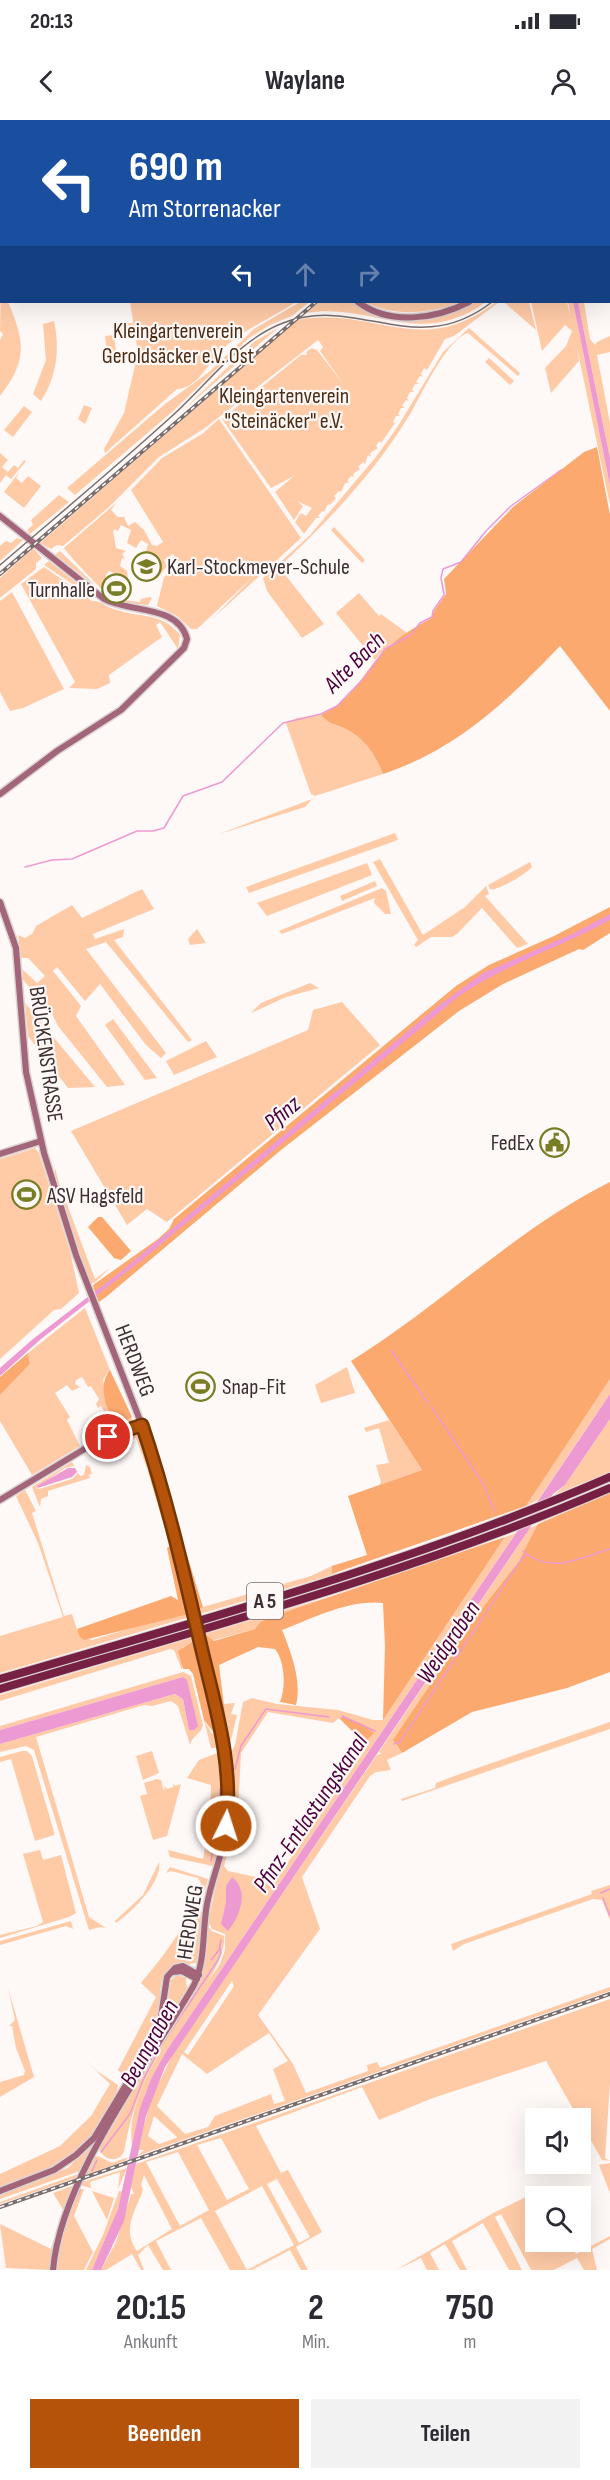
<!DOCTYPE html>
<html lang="de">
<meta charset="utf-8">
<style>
body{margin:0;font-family:"Sofia Sans Condensed",sans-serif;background:#f2f2f3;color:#2b2b33;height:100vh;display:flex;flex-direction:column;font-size:22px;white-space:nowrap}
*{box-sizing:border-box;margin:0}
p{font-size:20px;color:#7c7c81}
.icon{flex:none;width:33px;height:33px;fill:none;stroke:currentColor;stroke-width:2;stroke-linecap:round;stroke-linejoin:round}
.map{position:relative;height:2150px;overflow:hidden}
.drawer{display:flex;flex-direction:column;background:#fff;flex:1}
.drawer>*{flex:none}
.top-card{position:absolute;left:0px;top:0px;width:610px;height:183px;box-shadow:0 6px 24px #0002;background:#1a4fa0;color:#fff;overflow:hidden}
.controls{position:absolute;left:525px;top:1988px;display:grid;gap:12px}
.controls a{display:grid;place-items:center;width:66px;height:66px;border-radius:0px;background:#fff;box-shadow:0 6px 24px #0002;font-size:30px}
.pin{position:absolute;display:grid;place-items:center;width:51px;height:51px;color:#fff;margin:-26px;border:3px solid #fff;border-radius:50%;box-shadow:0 2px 6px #0007}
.me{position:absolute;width:66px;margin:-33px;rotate:4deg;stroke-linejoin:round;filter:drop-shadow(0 0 4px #0008)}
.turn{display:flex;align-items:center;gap:21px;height:126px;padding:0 30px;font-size:27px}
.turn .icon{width:78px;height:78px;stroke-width:2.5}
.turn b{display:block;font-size:42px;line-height:51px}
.lanes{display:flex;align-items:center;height:57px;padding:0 30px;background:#0003;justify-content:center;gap:30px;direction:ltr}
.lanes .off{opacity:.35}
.eta{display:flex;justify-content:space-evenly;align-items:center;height:102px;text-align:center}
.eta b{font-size:36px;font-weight:700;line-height:42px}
.primary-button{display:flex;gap:12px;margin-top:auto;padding:12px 30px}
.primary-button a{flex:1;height:69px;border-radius:0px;background:#b45309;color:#fff;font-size:24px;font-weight:700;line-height:69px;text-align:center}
.primary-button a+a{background:#f2f2f3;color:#2b2b33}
.status{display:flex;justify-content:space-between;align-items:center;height:42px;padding:0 30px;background:#fff;direction:ltr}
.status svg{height:16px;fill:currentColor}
header{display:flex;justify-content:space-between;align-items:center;height:78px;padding:0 30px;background:#fff;font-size:27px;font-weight:700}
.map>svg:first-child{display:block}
.green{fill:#ffcba7;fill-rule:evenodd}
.forest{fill:#fba96e}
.water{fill:#ee9ad2}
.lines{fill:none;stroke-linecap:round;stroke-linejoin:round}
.stream{stroke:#ee9ad2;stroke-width:1.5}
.secondary-casing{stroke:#dbd4d3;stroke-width:9}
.primary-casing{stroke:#dbd4d3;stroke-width:10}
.highway-casing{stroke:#dbd4d3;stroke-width:10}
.secondary{stroke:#a36579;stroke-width:6}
.primary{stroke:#8b425c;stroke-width:7}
.highway{stroke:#762144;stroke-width:8}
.tram{stroke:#796e6e;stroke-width:1.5}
.rail-casing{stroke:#796e6e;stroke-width:4}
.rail{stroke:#fef8f7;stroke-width:1.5;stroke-dasharray:4.5;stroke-linecap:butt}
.secondary-bridge-casing{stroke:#dbd4d3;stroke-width:9;stroke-linecap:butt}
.secondary-bridge{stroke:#a36579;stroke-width:6}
.route-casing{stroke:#753606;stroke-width:15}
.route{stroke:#b45309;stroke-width:10}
.labels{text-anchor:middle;stroke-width:4.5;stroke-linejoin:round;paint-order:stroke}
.shield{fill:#fef8f7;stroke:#766b6b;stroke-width:1.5}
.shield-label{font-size:21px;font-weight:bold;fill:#3c2f2f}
.park-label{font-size:22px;fill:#4e2d15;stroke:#fef8f7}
.poi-label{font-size:22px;fill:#3c2f2f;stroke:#fef8f7;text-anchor:start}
.street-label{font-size:22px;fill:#3c2f2f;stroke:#fef8f7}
.water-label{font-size:24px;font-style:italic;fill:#4d013c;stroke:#fef8f7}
</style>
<div class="status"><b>20:13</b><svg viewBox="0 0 49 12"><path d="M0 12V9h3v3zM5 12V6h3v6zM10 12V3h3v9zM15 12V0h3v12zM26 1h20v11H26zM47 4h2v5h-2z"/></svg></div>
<header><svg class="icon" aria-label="back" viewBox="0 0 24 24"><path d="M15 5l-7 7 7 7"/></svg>Waylane<svg class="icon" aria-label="person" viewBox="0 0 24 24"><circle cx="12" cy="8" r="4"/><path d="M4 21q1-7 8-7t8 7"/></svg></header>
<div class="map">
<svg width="610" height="2150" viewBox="0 0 610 2150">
<rect width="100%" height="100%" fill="#fef8f7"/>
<g class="green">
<polygon points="0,0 155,0 2,2 0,159"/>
<path d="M1 164 2 182H8C25 222 28 240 0 276V220L3 214 0 211Z"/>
<path d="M130 182H296C270 199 231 215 212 241 204 252 192 269 177 269L105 333 104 329 124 293 136 241 139 239Z"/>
<polygon points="300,182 309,182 292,196 270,205 249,218 172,292 75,375 67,368 165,284 209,252 254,209"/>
<path d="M320 182H354L389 198 455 190 473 182H486C418 230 374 182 306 193Z"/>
<path d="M365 182H459C430 194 394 197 365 182Z"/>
<path d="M496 182H499L454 216 445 219 427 250 424 248 421 254 423 257 420 256 416 262 419 264H415L412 270 414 272H410L407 278 409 281 406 280 402 286 405 288H401L398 294 400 296H396L393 302 395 303 381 323 379 321 376 326 378 328 370 333 371 337 368 335 365 344 363 342 358 347 360 349 353 354 354 357 351 356 347 361 349 363H345L341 372 339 371 334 376 336 378 330 385 328 384 324 392 322 391 318 396 320 398H316L304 414 295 402 301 393 306 396 312 388 297 381 303 386 294 400 275 372 294 356 271 368 222 299 301 235H307L306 232 312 228 317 230 344 265 320 231 323 227 318 220 205 308 159 337 109 387 63 426 57 425 51 429 40 423 297 200C375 186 421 240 496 182Z"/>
<polygon points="504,182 529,182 536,210 506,184"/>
<polygon points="531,182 567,182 570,195 568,182 573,182 610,366 610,385 577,228 579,241 551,273 545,248 566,226 572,211 565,205 542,231"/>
<polygon points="578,182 584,182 590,219 595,225 597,222 610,216 610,232 597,235 610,303 610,338"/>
<path d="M54 201C60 229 57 256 41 281L33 274 46 240 43 204Z"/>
<polygon points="133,203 135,218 119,220 119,214 122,213 118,204"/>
<polygon points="279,207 182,291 254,222"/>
<path d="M469 208 520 253 518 256 468 213C449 217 423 271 413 289 378 349 329 401 279 447L324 504 302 518 267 471 263 458 310 415 376 337 398 306 443 232Z"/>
<polygon points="114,215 116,232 107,233 105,216"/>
<polygon points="489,238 514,261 510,265 485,242"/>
<polygon points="84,285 92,288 85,304 78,299"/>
<polygon points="24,286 32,292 13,317 4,310"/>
<path d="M219 299 301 418 211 500 254 456 197 509H191L177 496 157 486 164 457 181 445 173 434 164 440 167 446 157 459 150 449 156 445V440L153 437 145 443 139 434 146 431 148 424 141 420 136 428 127 423 131 410 121 405 118 411 115 409 113 411 116 428 126 431 122 434 125 439 122 438 120 446 127 451 128 459 109 451 105 456 112 459 107 470 124 480 140 482 141 479 150 477 152 478 148 485C136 484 123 483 111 478 107 475 67 434 64 428L116 383 111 390 118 397H124L128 406 135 402 144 410 152 425 157 426 163 422 131 370 162 338 202 314Z"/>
<polygon points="0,333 8,340 2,347 8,352 14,345 18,348 24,340 26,341 11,359 6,355 0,363"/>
<polygon points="20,351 16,358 22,363 28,356 41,366 24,388 4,372"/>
<polygon points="59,375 69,382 30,414 27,410 33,405 31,400"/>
<polygon points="334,407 365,440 362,443 331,410"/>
<polygon points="17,418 23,420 0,441 0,426 6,421 11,423"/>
<polygon points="33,428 42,438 36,443 36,449 0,478 0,458"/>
<polygon points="60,431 96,466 55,435"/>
<polygon points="49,441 89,473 89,475 44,445"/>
<path d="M44 447 92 481C100 480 106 487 114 489 138 498 163 492 180 515L178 529 160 502 156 505 162 517 109 555 110 563 97 569 69 568 75 562 21 464Z"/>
<polygon points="12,472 64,569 23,588 10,591 0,572 0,481"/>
<polygon points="359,473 379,496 381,494 407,513 383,530 375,540 336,493"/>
<path d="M321 595C331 606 334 603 346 609 365 619 375 634 383 654L315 676 311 674 286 603 297 598Z"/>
<polygon points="312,679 305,687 219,714"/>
<polygon points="395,713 398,720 249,773 246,767"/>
<polygon points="380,739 423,815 465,787 486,766 489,774 485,776 528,824 517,828 482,788 457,814 452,817 431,817 416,827 414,825 418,820 373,742"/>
<path d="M530 742 532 747C526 754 496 772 490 769L488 765Z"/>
<polygon points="367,743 372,755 267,796 257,783"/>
<polygon points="375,761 377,766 342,781 340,776"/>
<polygon points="382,768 386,771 391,794 385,794 374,783 375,778 282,814 279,811"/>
<polygon points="142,769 154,789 93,814 95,819 124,809 123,817 114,820 192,920 188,922 106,822 86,829 166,933 161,938 146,925 100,864 85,881 57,847 53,851 81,886 76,896 125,965 107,967 58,906 49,888 23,860 22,849 37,863 45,856 28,838 21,838 18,815 25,818 32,814 36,806 72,785 82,798"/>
<polygon points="197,809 206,823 190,825 188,819"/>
<polygon points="310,863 319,868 286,877 251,893 261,883"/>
<polygon points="342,882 380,925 167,1102 147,1089 127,1105 71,1011 308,910 313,890"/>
<polygon points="25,883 95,967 68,968 28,916"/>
<polygon points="113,899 157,958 145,960 105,905"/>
<polygon points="206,921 217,937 174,955 166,941"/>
<polygon points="49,1025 59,1063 95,1159 111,1147 94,1163 90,1163 55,1060 55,1047"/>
<polygon points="35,1028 39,1033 70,1131 79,1173 61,1189 54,1190 0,1239 0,1039"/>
<polygon points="85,1188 110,1250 103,1259 108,1292 132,1297 126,1285 133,1301 102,1313 101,1310 111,1303 101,1286 98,1288 96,1284 99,1279 91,1266 88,1267 82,1257 76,1260 75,1264 80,1267 72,1271 67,1265 55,1273 70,1297 67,1300 80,1326 32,1355 0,1301 0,1275 30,1244 28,1233"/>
<polygon points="347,1247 355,1273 321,1283 315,1265"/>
<polygon points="610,1259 610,1274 538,1380 526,1386"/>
<polygon points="610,1299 610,1352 554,1375 565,1365"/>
<polygon points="389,1300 422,1350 379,1365 381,1362 376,1345 389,1343 379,1308 366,1312 364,1308"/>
<polygon points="138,1315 151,1350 148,1351 136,1318 91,1330 105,1322"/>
<path d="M72 1342 80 1356 84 1355 86 1345 90 1347 92 1354 89 1355 90 1358 48 1371V1376L41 1379 40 1387 32 1367ZM74 1346 78 1353 72 1359 39 1369 36 1368 65 1348Z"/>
<polygon points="25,1370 36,1391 32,1393 64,1496 72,1494 79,1516 92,1520 178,1494 189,1494 203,1487 311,1456 332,1446 332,1455 0,1553 0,1516 63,1497 38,1423 16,1376"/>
<polygon points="525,1397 433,1432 288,1479"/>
<path d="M539 1404 519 1441 480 1491 395 1624 402 1633 387 1640 391 1650 376 1652 370 1656 302 1757 320 1809 258 1895 293 1944 306 1973 368 1951 367 1945 377 1942 380 1948 610 1867V1871L137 2036 144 2030H138L139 2025 151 1979 173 1934 377 1635 381 1634 379 1632 530 1408ZM232 1861 234 1866 188 1935 184 1932ZM269 1913 288 1941 273 1949 285 1981 274 1984 271 1974 215 1996 208 2007 185 2014 157 1986 182 1934 207 1954ZM154 1996 177 2017 176 2018 159 2024 148 2016Z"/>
<path d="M516 1413 167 1930 145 1974 132 2026C123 1967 189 1891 220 1844L225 1830V1814L212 1809 208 1802 226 1720 229 1637 235 1625 243 1582 252 1578 277 1584 338 1590 373 1600H383L505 1417ZM268 1592 333 1603 339 1598 367 1620 362 1621 367 1627 275 1761 228 1751 224 1746 238 1691 241 1633Z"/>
<polygon points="353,1470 260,1502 255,1509 211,1521 207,1516 201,1515"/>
<polygon points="194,1517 195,1520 182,1528 182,1550 174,1530 170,1529 0,1581 0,1575"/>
<polygon points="94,1535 95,1537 0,1565 0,1563"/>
<path d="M183 1552 191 1556 203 1605C202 1614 192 1615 190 1625L178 1586 171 1581 152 1586 144 1585 36 1617 89 1797 106 1808 100 1807 89 1810 34 1630 26 1626 0 1632V1624L175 1574 183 1579 189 1610 183 1557 0 1610V1606Z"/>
<polygon points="235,1583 231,1594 237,1595 231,1620 227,1624 223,1584"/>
<polygon points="204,1600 212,1614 216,1613 215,1604 221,1628 211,1628"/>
<polygon points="610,1602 610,1609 402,1681 401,1679 435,1668 436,1663 457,1655"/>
<polygon points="22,1631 27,1631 32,1636 54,1712 54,1715 35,1721 11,1639 0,1642 0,1637"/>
<polygon points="152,1631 159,1653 143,1660 136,1636"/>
<path d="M220 1632C232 1658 222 1719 213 1746L170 1737 168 1730 203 1739 210 1700 211 1665 187 1658 199 1640Z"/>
<polygon points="157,1659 161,1660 164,1671 165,1666 167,1669 173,1667 173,1664 175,1666 181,1664 167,1716 153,1720 140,1676 147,1674 144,1663"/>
<polygon points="40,1730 43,1740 61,1735 76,1793 69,1797 0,1818 0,1815 37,1806 43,1802 23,1734"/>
<path d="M159 1742C163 1761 132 1792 116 1803L115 1801 143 1775Z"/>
<path d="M170 1747 208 1759 200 1787 203 1805 201 1828 196 1843 175 1846 164 1854C158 1866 162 1882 159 1896 156 1908 134 1952 122 1954L118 1950 156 1877 141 1863C166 1833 189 1803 202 1765L198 1758 171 1751 166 1753Z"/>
<polygon points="610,1765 610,1800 602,1780 593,1779 464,1824 453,1831 451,1824 592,1774 591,1771"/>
<polygon points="71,1801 73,1809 66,1806 0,1825 0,1821"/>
<path d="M208 1806 212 1811 224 1816C228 1848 167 1916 151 1948 137 1974 129 2003 124 2032 118 2043 104 2041 99 2029L157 1929 196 1867 204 1845Z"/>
<polygon points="177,1855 186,1858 187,1869 146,1937 144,1935 167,1888 171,1860"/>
<polygon points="8,1868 34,1957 0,1977 0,1962 24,1955 25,1951 16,1928 12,1906 9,1906 15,1900"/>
<path d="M610 1879V1963L605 2038 610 2041 602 2040 546 1941 433 1978 379 2000 362 1967 256 2006 281 2053 288 2050 322 2112 296 2127 308 2150H301L290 2130 252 2150H230L201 2098 156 2121 171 2150H163L148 2125 138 2135 144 2150H141L132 2134 106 2150H101L116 2122 131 2074H134L131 2067 136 2044ZM221 2018 249 2069 227 2080 197 2025ZM178 2032 209 2090 180 2106 146 2042ZM144 2055 172 2109 137 2131C121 2108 136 2091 143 2070L141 2065ZM277 2059 310 2117 299 2123 267 2064ZM262 2066 294 2125 247 2150 215 2091Z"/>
<path d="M80 1935 97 1951 118 1965C117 1976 110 1985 105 1995 80 2041 46 2051 0 2069V2054L60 2026 91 1996 110 1964Z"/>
<polygon points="97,2016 100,2018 83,2050 0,2079 0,2073 68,2048"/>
<polygon points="98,2036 112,2043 128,2037 125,2041 85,2055 95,2037"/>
<polygon points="610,2043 610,2073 599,2045"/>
<polygon points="127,2048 118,2069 120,2052 90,2062 91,2068 115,2075 80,2065 82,2062"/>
<polygon points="81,2053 79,2057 0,2084 0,2082"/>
<polygon points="77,2064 56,2115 50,2150 6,2148 0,2104 51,2129 64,2091 53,2073"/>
<polygon points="79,2069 84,2069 74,2096 93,2132 84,2150 54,2150 67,2096"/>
<polygon points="542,2069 547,2076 536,2076 536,2121 569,2121 576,2134 610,2116 610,2119 592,2129 597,2150 584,2150 577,2138 554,2150 531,2150 501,2094 495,2097 522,2150 509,2150 483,2103 452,2121 467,2150 460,2150 445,2124 430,2133 439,2150 427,2150 421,2138 396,2150 495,2092"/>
<polygon points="92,2071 114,2078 107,2100"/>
<polygon points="119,2071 123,2072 113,2105 92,2150 86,2150 103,2115"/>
</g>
<g class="forest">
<path d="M597 327 610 395V591L560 526C506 582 458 629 383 654 375 634 365 619 346 609 334 603 331 606 321 595 357 579 365 545 393 523 405 513 418 505 432 498L434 491 446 474 444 459 513 387 584 332Z"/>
<polygon points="610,787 610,813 583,830 579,829 503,864 459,891 281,1030 106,1177 99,1182 97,1180 93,1165 158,1119 169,1109 174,1099 456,866 489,845 554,816"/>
<path d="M610 1062V1259L526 1386 332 1454V1446L367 1435 348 1376 422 1350 351 1241C440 1186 516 1109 610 1062Z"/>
<polygon points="98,1097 102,1097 131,1131 121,1140 114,1138 88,1107"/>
<polygon points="28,1233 30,1244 0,1275 0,1257"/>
<path d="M110 1250 132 1297 116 1305C106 1289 97 1266 110 1250Z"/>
<polygon points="151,1350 162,1384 189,1494 84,1520 79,1516 77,1509 171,1476 178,1480 167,1428 170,1426 148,1351"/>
<polygon points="164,1361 203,1487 196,1491"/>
<polygon points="610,1373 610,1552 567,1568 472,1592 402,1633 393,1620 480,1491 519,1441 538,1404"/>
<path d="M505 1417 383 1600 385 1526 383 1483C350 1479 313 1498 282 1510 291 1532 302 1561 296 1585L280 1582C286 1568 285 1541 275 1529L258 1527 219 1545 228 1618 225 1622 202 1517 207 1516 214 1521 255 1509 260 1502 283 1493Z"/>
<polygon points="195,1520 215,1604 215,1614 204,1600 193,1554 189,1549 183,1549 178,1531"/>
<polygon points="344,1597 364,1605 374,1613 367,1620 362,1621 339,1598"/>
</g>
<g class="water">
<polygon points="573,182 578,182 610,338 610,366"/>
<path d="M610 794V800C560 828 505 844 458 877L142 1140 41 1219 0 1256V1248L33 1219 119 1153 438 886 483 853 572 814Z"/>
<polygon points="610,1274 610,1299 565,1365 553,1374 165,1947 146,1996 124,2101 101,2150 92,2150 118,2089 140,1988 151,1959 167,1930"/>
<polygon points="68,1348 75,1348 77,1352 72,1357 38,1368 37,1366"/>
<polygon points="183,1557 187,1560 198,1606 194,1610 189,1610 183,1579 175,1574 0,1624 0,1610"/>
<path d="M232 1757C250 1771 240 1796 228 1811L221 1804 226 1783V1766Z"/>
</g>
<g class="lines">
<g class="stream">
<polyline points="25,747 52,740 72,739 137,711 153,711 164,708 183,676 222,662 283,603 321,594 337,586 366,556 385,529 411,515 420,503 432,497 433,491 444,475 441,458 443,449 461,442 486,411 511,386 561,350"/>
<polyline points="391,1230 428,1283"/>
<polyline points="431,1286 484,1365 495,1392"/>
<path d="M523 1431C550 1455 580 1438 610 1429"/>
<polyline points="342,1596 375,1611"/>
<polyline points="394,1624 400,1622 524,1436 527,1435"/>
<polyline points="235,1649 241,1626 266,1589 329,1597"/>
<polyline points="211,1741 219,1694 220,1669"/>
<polyline points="601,1773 610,1769"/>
<polyline points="603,1778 610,1796"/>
<polyline points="211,1840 219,1830 221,1820"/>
<polyline points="101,2032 130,1994 143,1960 162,1924 218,1840 221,1833 220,1828"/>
<polyline points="92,2051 97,2040"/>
<polyline points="70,2091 80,2070"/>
<polyline points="60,2125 64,2110"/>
<polyline points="57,2150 57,2142"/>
</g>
<defs>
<g id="secondary">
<polyline points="232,0 232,2"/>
<polyline points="609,37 610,36"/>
<path d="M358 182C390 206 436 199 469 182"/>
<path d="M0 396 104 479C129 493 178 484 187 519L184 528 121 590 57 631 0 674"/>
<polyline points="0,782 16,828 26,952 44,1033 76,1135 143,1308 166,1382 192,1489"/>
<polyline points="0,1034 41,1021"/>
<polyline points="0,1380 96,1322 142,1305"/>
<polyline points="173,1852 182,1851 197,1859"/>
<polyline points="0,2071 54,2050 76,2035 94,2018 127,1963 161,1897 167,1857 175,1848 183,1846 199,1855"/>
<path d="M53 2150C61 2057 148 1945 194 1865 206 1838 202 1812 207 1784 212 1758 223 1734 226 1708 235 1645 215 1584 200 1523"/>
</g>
<g id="primary">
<polyline points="176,2 178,0"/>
<polyline points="0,163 2,161"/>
</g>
<g id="highway">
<path d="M0 1559C205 1499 413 1443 610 1357"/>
<path d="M0 1569C205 1508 413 1453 610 1368"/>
</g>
</defs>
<use href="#secondary" class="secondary-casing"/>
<use href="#primary" class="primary-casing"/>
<use href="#highway" class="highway-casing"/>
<use href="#secondary" class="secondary"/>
<use href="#primary" class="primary"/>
<use href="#highway" class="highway"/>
<g class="tram">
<polyline points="609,50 610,48"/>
<polyline points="609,84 610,84"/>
<path d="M0 445C57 396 116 347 172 296 207 265 238 220 283 203 358 174 416 241 492 182"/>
</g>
<defs>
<g id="rail">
<polyline points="524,2 526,0"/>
<polyline points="0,454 316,182"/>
<polyline points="0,2087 610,1874"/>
</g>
</defs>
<use href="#rail" class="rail-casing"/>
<use href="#rail" class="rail"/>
<defs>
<polyline id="secondary-bridge" points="192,1489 200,1523"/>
</defs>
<use href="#secondary-bridge" class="secondary-bridge-casing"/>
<use href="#secondary-bridge" class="secondary-bridge"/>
</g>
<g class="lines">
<defs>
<path id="route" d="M108 1317 142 1305C166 1376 183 1449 200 1522 214 1583 234 1643 226 1706"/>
</defs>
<use href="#route" class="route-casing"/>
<use href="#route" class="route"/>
</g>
<defs>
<symbol id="school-ring" viewBox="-11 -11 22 22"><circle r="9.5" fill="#fef8f7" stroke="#797d26" stroke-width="1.5"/><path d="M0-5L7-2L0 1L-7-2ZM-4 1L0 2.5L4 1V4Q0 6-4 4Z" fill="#797d26"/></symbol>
<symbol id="stadium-ring" viewBox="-11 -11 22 22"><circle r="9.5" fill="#fef8f7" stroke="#797d26" stroke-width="1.5"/><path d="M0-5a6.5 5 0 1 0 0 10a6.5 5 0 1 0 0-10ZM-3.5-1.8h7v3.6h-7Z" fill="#797d26"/></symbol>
<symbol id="civic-ring" viewBox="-11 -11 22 22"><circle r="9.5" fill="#fef8f7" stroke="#797d26" stroke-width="1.5"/><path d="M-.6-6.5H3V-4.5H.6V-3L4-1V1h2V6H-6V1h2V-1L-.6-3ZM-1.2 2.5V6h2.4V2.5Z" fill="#797d26"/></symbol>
</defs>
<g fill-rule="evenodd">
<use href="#school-ring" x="130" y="430" width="33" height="33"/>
<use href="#stadium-ring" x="100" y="452" width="33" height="33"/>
<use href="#civic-ring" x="538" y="1006" width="33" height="33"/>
<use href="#stadium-ring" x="10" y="1058" width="33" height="33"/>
<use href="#stadium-ring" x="184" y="1250" width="33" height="33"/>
</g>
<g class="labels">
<rect class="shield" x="247" y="1463" width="36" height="36" rx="4.5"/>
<g class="shield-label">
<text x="265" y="1488">A 5</text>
</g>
<g class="park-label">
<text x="178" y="218">Kleingartenverein<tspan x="178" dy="25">Geroldsäcker e.V. Ost</tspan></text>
<text x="284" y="283">Kleingartenverein<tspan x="284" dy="25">"Steinäcker" e.V.</tspan></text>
</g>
<g class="poi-label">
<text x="167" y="454">Karl-Stockmeyer-Schule</text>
<text x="95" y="477" text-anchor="end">Turnhalle</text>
<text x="534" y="1030" text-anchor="end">FedEx</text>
<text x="47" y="1083">ASV Hagsfeld</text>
<text x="222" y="1274">Snap-Fit</text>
</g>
<g class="street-label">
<text transform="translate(47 934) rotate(82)" y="8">BRÜCKENSTRASSE</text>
<text transform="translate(136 1240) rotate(69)" y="8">HERDWEG</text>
<text transform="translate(189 1802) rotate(-81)" y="8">HERDWEG</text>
</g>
<g class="water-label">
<text transform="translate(354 542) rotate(-45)" y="8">Alte Bach</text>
<text transform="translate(282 993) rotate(-40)" y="8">Pfinz</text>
<text transform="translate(448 1522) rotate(-56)" y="8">Weidgraben</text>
<text transform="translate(310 1693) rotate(-56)" y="8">Pfinz-Entlastungskanal</text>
<text transform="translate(149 1923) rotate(-61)" y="8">Beungraben</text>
</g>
</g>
</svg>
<div class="controls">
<a><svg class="icon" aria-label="sound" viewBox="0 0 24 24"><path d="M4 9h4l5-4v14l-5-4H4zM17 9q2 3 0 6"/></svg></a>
<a><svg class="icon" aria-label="search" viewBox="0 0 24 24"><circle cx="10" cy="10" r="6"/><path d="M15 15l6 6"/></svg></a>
</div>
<div class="pin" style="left:108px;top:1317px;background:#d93025"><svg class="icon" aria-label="arrive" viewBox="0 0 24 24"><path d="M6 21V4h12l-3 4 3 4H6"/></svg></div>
<svg class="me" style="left:226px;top:1706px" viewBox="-20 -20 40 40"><circle r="17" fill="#b45309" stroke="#fff" stroke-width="3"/><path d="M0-11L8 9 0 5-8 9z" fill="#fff"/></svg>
<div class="top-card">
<div class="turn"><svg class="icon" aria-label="left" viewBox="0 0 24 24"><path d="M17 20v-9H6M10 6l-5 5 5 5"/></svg><div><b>690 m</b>Am Storrenacker</div></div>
<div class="lanes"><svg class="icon" aria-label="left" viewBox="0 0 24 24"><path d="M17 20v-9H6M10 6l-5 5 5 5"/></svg><svg class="icon off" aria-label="ahead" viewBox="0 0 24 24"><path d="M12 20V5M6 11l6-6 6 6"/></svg><svg class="icon off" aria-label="right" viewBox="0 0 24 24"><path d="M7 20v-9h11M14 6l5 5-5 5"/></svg></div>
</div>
</div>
<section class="drawer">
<div class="eta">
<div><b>20:15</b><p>Ankunft</p></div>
<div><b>2</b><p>Min.</p></div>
<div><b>750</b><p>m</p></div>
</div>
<div class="primary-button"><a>Beenden</a><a>Teilen</a></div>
</section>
